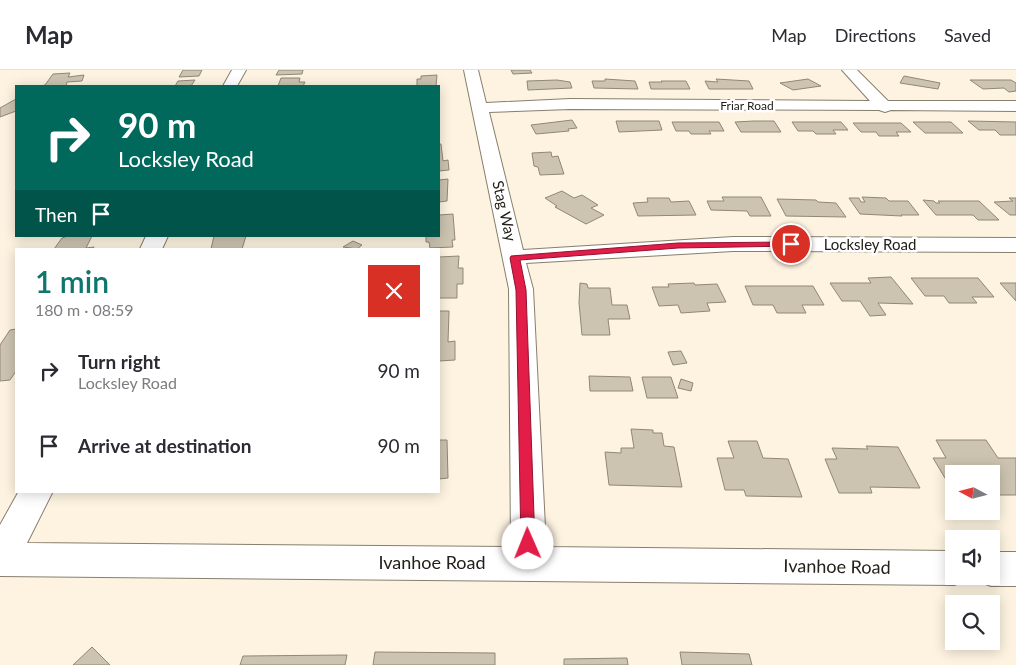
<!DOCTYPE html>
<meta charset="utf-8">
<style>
body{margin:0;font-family:Lato,sans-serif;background:#f2f2f3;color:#2b2b33;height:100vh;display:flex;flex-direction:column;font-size:19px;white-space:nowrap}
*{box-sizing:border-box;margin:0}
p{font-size:16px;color:#7c7c81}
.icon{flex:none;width:28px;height:28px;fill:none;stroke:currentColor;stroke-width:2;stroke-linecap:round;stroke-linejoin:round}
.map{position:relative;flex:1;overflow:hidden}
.details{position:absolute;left:15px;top:178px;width:425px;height:245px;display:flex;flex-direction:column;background:#fff;border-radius:0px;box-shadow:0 2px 12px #0003}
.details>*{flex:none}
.top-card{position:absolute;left:15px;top:15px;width:425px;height:152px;border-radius:0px;box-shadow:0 2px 12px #0003;background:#00695c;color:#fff;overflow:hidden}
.needle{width:32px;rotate:277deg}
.buttons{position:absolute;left:945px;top:395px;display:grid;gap:10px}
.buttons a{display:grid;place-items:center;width:55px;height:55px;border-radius:0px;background:#fff;box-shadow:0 2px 12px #0003;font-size:25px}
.pin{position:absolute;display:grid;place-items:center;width:42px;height:42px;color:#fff;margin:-21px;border:2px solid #fff;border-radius:50%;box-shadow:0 1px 5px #0007}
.me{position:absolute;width:55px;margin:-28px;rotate:359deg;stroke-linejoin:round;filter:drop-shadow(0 0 4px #0008)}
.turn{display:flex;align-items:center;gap:18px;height:105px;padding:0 20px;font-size:22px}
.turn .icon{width:65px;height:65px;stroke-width:2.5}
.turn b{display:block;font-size:35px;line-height:42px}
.then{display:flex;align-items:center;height:48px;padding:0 20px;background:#0003;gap:10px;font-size:19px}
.round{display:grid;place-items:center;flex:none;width:52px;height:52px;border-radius:0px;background:#f2f2f3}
.overview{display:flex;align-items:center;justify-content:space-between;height:85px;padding:0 20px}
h1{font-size:30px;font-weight:600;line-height:38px;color:#0f766e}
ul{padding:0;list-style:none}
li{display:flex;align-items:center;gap:15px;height:75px;padding:0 20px}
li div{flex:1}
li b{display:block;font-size:19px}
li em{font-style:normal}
header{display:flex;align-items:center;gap:30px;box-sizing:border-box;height:70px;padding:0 25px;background:#fff;border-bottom:1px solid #e1e1e2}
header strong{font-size:24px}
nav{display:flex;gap:28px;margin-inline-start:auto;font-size:18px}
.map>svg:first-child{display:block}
.building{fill:#ccc3b0;stroke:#908776}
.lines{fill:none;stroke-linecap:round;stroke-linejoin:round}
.minor-casing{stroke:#877f6e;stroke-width:2}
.minor{fill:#fff;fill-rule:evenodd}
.route{fill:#e11d48;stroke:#92132f}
.labels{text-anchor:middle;stroke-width:5;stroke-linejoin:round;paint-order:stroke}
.far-street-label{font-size:12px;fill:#24211a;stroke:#fff}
.street-label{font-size:15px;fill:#24211a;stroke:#fff}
.near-street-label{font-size:18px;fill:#24211a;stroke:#fff}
</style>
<header>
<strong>Map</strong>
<nav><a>Map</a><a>Directions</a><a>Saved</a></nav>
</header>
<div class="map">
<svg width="1016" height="595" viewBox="0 0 1016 595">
<rect width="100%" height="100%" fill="#fdf3e0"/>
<g class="building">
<polygon points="183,0 202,0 199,6 179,7"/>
<polygon points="279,0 303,0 302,4 276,5"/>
<polygon points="511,0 530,0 532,3 513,4"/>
<polygon points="70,3 68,7 84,5 82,11 67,12 66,16 40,16 45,15 53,4"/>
<polygon points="437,5 436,16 417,16 417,9 421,9 421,6"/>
<polygon points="904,6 940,13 938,19 900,13"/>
<polygon points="281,8 300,8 299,12 305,12 303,16 278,16"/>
<polygon points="605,9 635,11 638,19 594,18 592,11 605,11"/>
<polygon points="716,9 749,11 753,19 709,19 705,11 718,12"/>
<polygon points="808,9 821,16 793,20 780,13"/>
<polygon points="195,10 191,16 171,16 175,16 178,11"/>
<polygon points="557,10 570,12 572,18 528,20 527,11"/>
<polygon points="970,10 1011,10 1016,13 1016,21 1009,22 1004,18 983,19"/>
<polygon points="661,11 686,11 690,19 651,19 649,12 662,12"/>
<polygon points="16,29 16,41 0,47 0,38"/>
<polygon points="572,50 577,58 568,59 569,61 536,64 531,55"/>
<polygon points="616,51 659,51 662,60 619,62"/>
<polygon points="754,51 774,51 781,62 741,62 735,52"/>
<polygon points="968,51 1016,52 1016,65 1000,65 995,60 979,60"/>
<polygon points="672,52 719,52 724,61 709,61 711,64 691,64 689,61 676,61"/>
<polygon points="792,52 841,52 848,60 833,60 836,64 816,64 813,61 798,61"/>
<polygon points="913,52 951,52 963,63 925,63"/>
<polygon points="853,53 901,53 911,62 896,62 899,66 879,66 876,62 861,62"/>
<polygon points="439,74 441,74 443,91 448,90 449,100 439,101"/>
<polygon points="551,82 552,87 558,86 564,104 540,105 538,97 534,96 532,83"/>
<polygon points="448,109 447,131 439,132 439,110"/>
<polygon points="562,121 574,128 582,125 598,135 591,138 604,145 586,154 555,137 557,136 545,128"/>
<polygon points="722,127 761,127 771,146 750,146 747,141 711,140 707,131 724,131"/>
<polygon points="862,127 886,128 889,131 908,131 919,145 901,145 902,146 860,144 849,128 859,128 861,132 865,132"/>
<polygon points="647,128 669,128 671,132 689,131 696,145 638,146 633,133 648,132"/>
<polygon points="1009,128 1016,128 1016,145 1010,145 994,132 1013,131"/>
<polygon points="777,129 816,130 818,132 836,133 846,147 786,146"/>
<polygon points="923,130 934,131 936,133 940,133 938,131 979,131 999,150 978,150 973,145 936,145"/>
<polygon points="453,144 455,170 452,170 453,177 430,178 429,172 426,172 426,166 439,166 439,145"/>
<polygon points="68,166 92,166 86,178 94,177 93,179 54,179 62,168"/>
<polygon points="214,166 246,166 242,179 211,179"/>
<polygon points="353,171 362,175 357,179 343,177"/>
<polygon points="459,186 458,198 463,198 463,214 457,214 457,228 439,228 439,187"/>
<polygon points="891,207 913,234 878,233 886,245 870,246 860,231 842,231 830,213 871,213 868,208"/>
<polygon points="911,208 978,208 994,227 972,227 977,233 949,233 944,226 925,226"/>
<polygon points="580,213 587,214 588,218 610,218 612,235 627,235 630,249 608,249 610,265 582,265 579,233"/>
<polygon points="694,213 695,215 717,214 726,232 707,233 710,241 681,243 678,235 659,236 652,217 669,217 668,214"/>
<polygon points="1000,213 1016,213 1016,231"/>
<polygon points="745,216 813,216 824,235 802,235 806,243 777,243 773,235 753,235"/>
<polygon points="439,241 449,241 448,272 455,271 455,290 439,291"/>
<polygon points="16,259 16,301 10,310 0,311 0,275 10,260"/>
<polygon points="681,281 687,293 673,295 668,282"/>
<polygon points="589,306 630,307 633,321 590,321"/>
<polygon points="642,307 671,307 678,328 647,328"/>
<polygon points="681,309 693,313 691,321 678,318"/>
<polygon points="631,359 653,360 653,363 662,363 664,376 674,377 682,417 609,415 605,382 621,383 621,378 634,378"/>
<polygon points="439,370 447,370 448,408 439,409"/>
<polygon points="936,370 986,370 998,388 1016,388 1016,425 991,425 991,404 954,404 954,418 951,418 933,388 946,388"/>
<polygon points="728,371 757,371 763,388 788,389 802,427 746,426 744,420 725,420 717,388 734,388"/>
<polygon points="866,376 898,377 920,418 870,417 872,423 839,423 825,389 837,389 832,378 868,379"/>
<polygon points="92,577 110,595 73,595"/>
<polygon points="375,582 495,583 495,595 373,595"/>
<polygon points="680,582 749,584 752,595 682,595"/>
<polygon points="347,585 345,595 240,595 243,586"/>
<polygon points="627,588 628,595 564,595 564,589"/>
</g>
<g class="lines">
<defs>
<g id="minor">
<polygon points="232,0 246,0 237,16 223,16"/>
<polygon points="464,0 478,0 486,33 570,29 870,31 842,0 857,0 888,31 1016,31 1016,41 891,40 885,42 879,40 570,39 489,42 523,180 733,167 1016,168 1016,182 733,181 526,193 533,219 546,477 954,481 954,506 969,506 967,510 954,515 0,506 0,455 19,421 53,421 27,473 511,477 509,219"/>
<polygon points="146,166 168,166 162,179 140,179"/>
<polygon points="991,482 1016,482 1016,516 991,516 978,511 976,506 991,506"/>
</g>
</defs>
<use href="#minor" class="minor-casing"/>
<use href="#minor" class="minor"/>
</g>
<polygon class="route" points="791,172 795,174 794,176 678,178 520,190 526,220 535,474 533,479 528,481 523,479 521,474 516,220 510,188 511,186 678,173"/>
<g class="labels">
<g class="far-street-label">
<text x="747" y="40">Friar Road</text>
</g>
<g class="street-label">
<text transform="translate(504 141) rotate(77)" y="5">Stag Way</text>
<text x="870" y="180">Locksley Road</text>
</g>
<g class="near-street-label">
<text x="432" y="499">Ivanhoe Road</text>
<text transform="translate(837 497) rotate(1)" y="6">Ivanhoe Road</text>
</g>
</g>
</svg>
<div class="buttons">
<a><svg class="needle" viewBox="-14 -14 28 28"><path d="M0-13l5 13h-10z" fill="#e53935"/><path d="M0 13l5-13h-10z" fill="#7c7c81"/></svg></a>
<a><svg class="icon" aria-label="sound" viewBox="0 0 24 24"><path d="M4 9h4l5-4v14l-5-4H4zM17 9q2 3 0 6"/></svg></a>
<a><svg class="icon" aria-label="search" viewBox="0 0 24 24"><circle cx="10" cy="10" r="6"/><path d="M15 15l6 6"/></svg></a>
</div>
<div class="pin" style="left:791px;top:174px;background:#d93025"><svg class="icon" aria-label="arrive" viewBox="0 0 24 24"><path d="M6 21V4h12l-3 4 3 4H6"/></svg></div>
<svg class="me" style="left:528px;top:474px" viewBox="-20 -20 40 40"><circle r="19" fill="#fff"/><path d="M0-13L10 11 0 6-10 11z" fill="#e11d48"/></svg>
<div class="top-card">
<div class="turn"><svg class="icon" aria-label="right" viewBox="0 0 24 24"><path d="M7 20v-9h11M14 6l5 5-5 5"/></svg><div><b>90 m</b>Locksley Road</div></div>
<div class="then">Then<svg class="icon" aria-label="arrive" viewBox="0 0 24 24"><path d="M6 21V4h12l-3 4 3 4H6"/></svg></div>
</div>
<section class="details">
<div class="overview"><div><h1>1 min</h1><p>180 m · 08:59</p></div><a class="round" style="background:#d93025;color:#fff"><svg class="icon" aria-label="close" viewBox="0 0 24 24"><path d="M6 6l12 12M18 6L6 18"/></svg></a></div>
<ul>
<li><svg class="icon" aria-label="right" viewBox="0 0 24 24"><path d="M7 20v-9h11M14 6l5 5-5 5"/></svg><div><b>Turn right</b><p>Locksley Road</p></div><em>90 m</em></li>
<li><svg class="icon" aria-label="arrive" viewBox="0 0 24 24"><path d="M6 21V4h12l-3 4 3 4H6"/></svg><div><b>Arrive at destination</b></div><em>90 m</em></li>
</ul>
</section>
</div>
